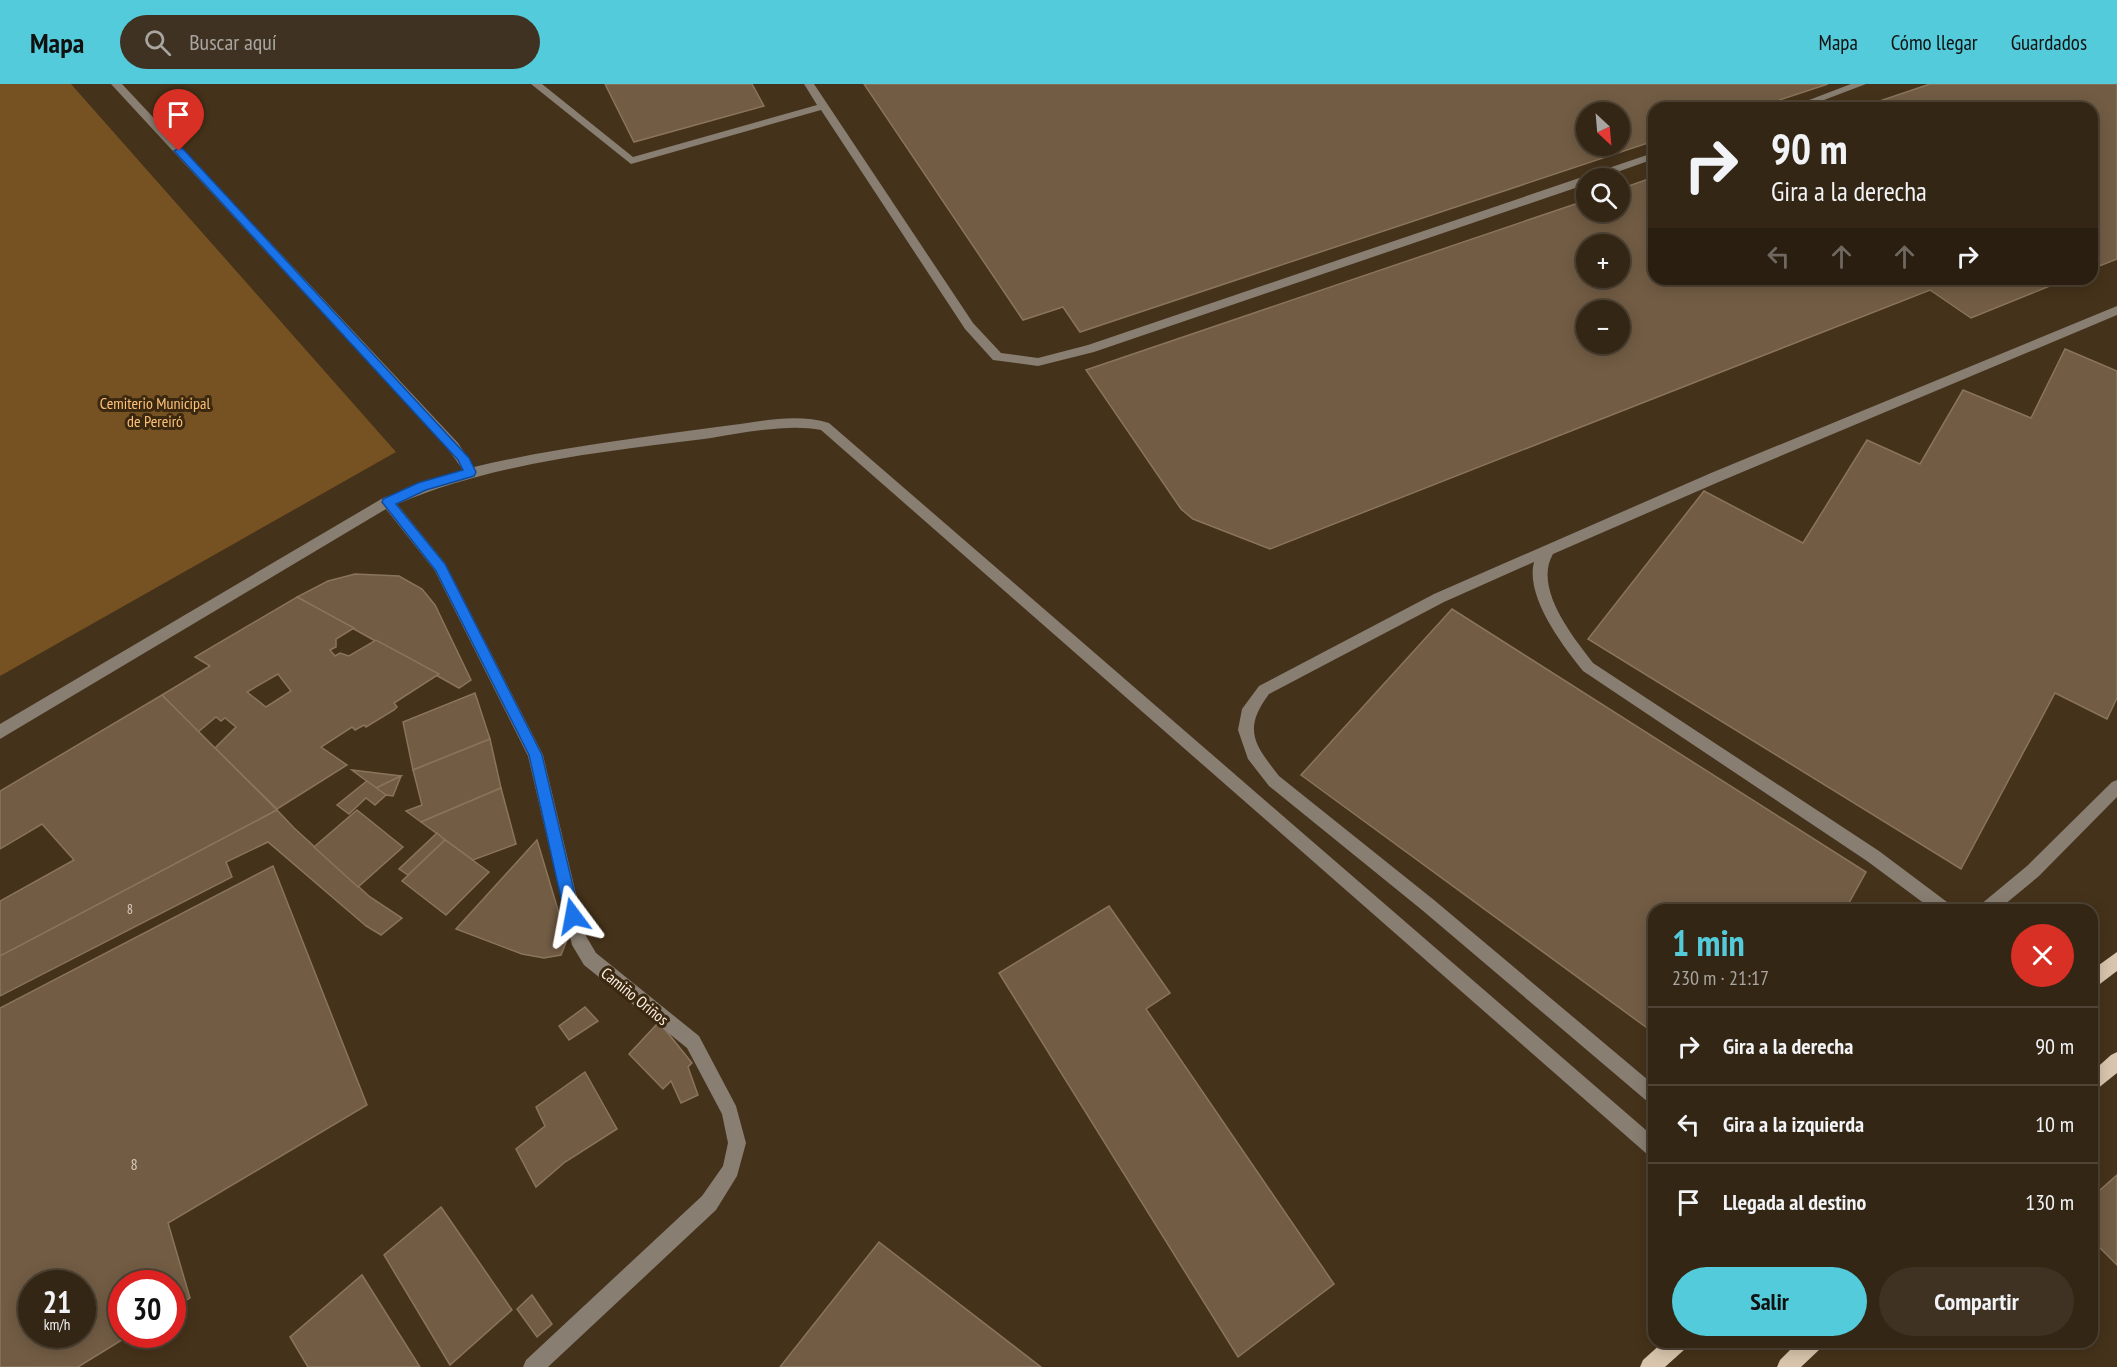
<!DOCTYPE html>
<html lang="es">
<meta charset="utf-8">
<style>
body{margin:0;font-family:"PT Sans Narrow",sans-serif;background:#3f3222;color:#f1f3f6;height:100vh;display:flex;flex-direction:column;font-size:22px;white-space:nowrap}
*{box-sizing:border-box;margin:0}
p{font-size:20px;color:#a9a5a0}
.icon{flex:none;width:33px;height:33px;fill:none;stroke:currentColor;stroke-width:2;stroke-linecap:round;stroke-linejoin:round}
.map{position:relative;flex:1;overflow:hidden}
.side{position:absolute;left:1648px;top:820px;width:450px;height:444px;display:flex;flex-direction:column;background:#342614;border-radius:18px;box-shadow:0 3px 15px #0003,0 0 0 2px #4e4334}
.side>*{flex:none}
.top-card{position:absolute;left:1648px;top:18px;width:450px;height:183px;border-radius:18px;box-shadow:0 3px 15px #0003,0 0 0 2px #4e4334;background:#342614;color:#f1f3f6;overflow:hidden}
.needle{width:39px;rotate:154deg}
.buttons{position:absolute;left:1576px;top:18px;display:grid;gap:12px}
.buttons a{display:grid;place-items:center;width:54px;height:54px;border-radius:50%;background:#342614;box-shadow:0 3px 15px #0003,0 0 0 2px #4e4334;font-size:30px}
.speed{position:absolute;left:18px;top:1186px;display:flex;gap:12px;font-size:30px;font-weight:700;text-align:center}
.speed>*{display:grid;place-content:center;width:78px;height:78px;border-radius:50%;background:#342614;box-shadow:0 3px 15px #0003,0 0 0 2px #4e4334;line-height:1}
.speed small{font-size:15px;font-weight:400}
.speed .limit{border:9px solid #d22;background:#fff;color:#111}
.pin{position:absolute;display:grid;place-items:center;width:51px;height:51px;color:#fff;margin:-62px -26px;border-radius:50% 50% 50% 0;rotate:-45deg;box-shadow:0 0 6px #0007}
.pin .icon{rotate:45deg}
.me{position:absolute;width:66px;margin:-33px;rotate:347deg;stroke-linejoin:round;filter:drop-shadow(0 0 4px #0008)}
.turn{display:flex;align-items:center;gap:21px;height:126px;padding:0 24px;font-size:27px}
.turn .icon{width:78px;height:78px;stroke-width:2.5}
.turn b{display:block;font-size:42px;line-height:51px}
.lanes{display:flex;align-items:center;height:57px;padding:0 24px;background:#0003;justify-content:center;gap:30px;direction:ltr}
.lanes .off{opacity:.35}
.round{display:grid;place-items:center;flex:none;width:63px;height:63px;border-radius:32px;background:#3f3222}
.overview{display:flex;align-items:center;justify-content:space-between;height:102px;padding:0 24px}
h1{font-size:36px;font-weight:800;line-height:45px;color:#53cbda}
.primary-button{display:flex;gap:12px;margin-top:auto;padding:12px 24px}
.primary-button a{flex:1;height:69px;border-radius:36px;background:#53cbda;color:#111;font-size:24px;font-weight:800;line-height:69px;text-align:center}
.primary-button a+a{background:#3f3222;color:#f1f3f6}
ul{padding:0;list-style:none}
li{display:flex;align-items:center;gap:18px;height:78px;padding:0 24px;border-top:2px solid #4e4334}
li div{flex:1}
li b{display:block;font-size:22px}
li em{font-style:normal}
header{display:flex;align-items:center;gap:36px;box-sizing:border-box;height:84px;padding:0 30px;background:#53cbda;color:#111}
header strong{font-size:28px}
nav{display:flex;gap:33px;margin-inline-start:auto;font-size:21px}
.search{width:420px;height:54px;background:#3f3222;display:flex;align-items:center;gap:15px;box-sizing:border-box;padding:0 21px;border-radius:33px;color:#a9a5a0;font-size:22px}
.map>svg:first-child{display:block}
.green{fill:#765223}
.building{fill:#725c44;stroke:#8a745b;stroke-width:1.5;fill-rule:evenodd}
.lines{fill:none;stroke-linecap:round;stroke-linejoin:round}
.minor{fill:#887e72;fill-rule:evenodd}
.major{fill:#d9c5ad;fill-rule:evenodd}
.route{fill:#1a73e8;stroke:#114b97;stroke-width:1.5}
.labels{text-anchor:middle;stroke-width:6;stroke-linejoin:round;paint-order:stroke}
.number-label{font-size:14px;fill:#dacbba}
.park-label{font-size:16px;fill:#fec177;stroke:#3b2810}
.street-label{font-size:16px;fill:#fcf0e2;stroke:#3b2810}
.near-number-label{font-size:16px;fill:#dacbba}
</style>
<header>
<strong>Mapa</strong>
<div class="search"><svg class="icon" aria-label="search" viewBox="0 0 24 24"><circle cx="10" cy="10" r="6"/><path d="M15 15l6 6"/></svg>Buscar aquí</div>
<nav><a>Mapa</a><a>Cómo llegar</a><a>Guardados</a></nav>
</header>
<div class="map">
<svg width="2117" height="1283" viewBox="0 0 2117 1283">
<rect width="100%" height="100%" fill="#45321a"/>
<polygon class="green" points="0,0 71,0 396,368 0,592"/>
<g class="building">
<polygon points="605,0 752,0 764,22 634,58"/>
<path d="M864 0H1828L1755 24H1654V57L1080 248 1063 223 1023 236ZM1587 28H1620V62H1587Z"/>
<polygon points="1930,0 2117,0 2117,175 2092,185 2092,24 1859,24"/>
<path d="M1654 93V195H2067L1971 234 1930 206 1270 465 1193 435 1181 425 1086 286 1587 116V128H1620V105ZM1587 160H1620V194H1587ZM1587 226H1620V260H1587Z"/>
<polygon points="2065,265 2117,287 2117,614 2107,635 2055,609 1961,785 1588,555 1704,407 1803,459 1867,356 1920,380 1963,306 2031,334"/>
<polygon points="355,490 399,492 422,505 435,521 471,596 459,604 297,513 328,497"/>
<path d="M297 513 354 544 336 555V563L330 566 335 572 340 569 349 572 376 556 439 590 394 619 397 623 394 626 366 643 364 641 355 646 352 643 321 663 347 681 277 725 215 664 236 643 225 634 221 637 216 633 198 648 162 611 210 582 195 573ZM278 590 291 607 266 623 247 608Z"/>
<polygon points="1452,525 1866,788 1845,826 1654,826 1654,949 1301,691"/>
<polygon points="475,609 490,655 413,686 403,638"/>
<polygon points="162,611 277,726 0,872 0,817 74,776 42,740 0,765 0,707"/>
<polygon points="490,655 501,704 421,738 406,727 422,721 413,686"/>
<polygon points="352,686 401,692 376,704"/>
<polygon points="401,692 393,712 386,711 376,704"/>
<polygon points="367,697 386,711 375,721 366,714 349,730 337,721"/>
<polygon points="501,704 516,760 473,776 421,738"/>
<polygon points="277,726 294,744 370,813 402,834 381,851 366,842 268,758 226,778 232,793 0,912 0,872"/>
<polygon points="357,726 403,763 358,803 314,763"/>
<polygon points="437,749 445,756 408,791 399,785"/>
<polygon points="445,756 489,788 446,831 402,797"/>
<polygon points="537,756 567,856 561,871 544,874 522,870 456,845"/>
<path d="M273 782 367 1021 168 1139 190 1214 172 1225V1200H122V1251H130L78 1283H0V924ZM32 1200H82V1251H32Z"/>
<polygon points="1109,822 1170,909 1146,925 1334,1200 1238,1273 999,889"/>
<polygon points="585,923 598,937 569,956 559,942"/>
<polygon points="659,938 692,979 688,983 698,1011 681,1019 671,997 663,1005 629,970"/>
<polygon points="585,988 617,1045 565,1078 536,1103 516,1065 545,1042 536,1023"/>
<polygon points="2117,1091 2117,1181 2092,1156 2092,1113"/>
<polygon points="441,1123 512,1226 450,1281 384,1171"/>
<polygon points="879,1158 1041,1283 780,1283"/>
<polygon points="362,1191 420,1283 308,1283 290,1253"/>
<polygon points="532,1211 552,1240 537,1253 517,1225"/>
</g>
<g class="lines">
<g class="minor">
<path d="M111 0H122L458 359 474 383C554 364 636 354 717 343 753 339 794 328 829 339L1654 1053V1074L1648 1071 821 346C786 339 739 350 704 355 600 368 494 379 397 420L445 479 543 671 586 852 596 869 699 952 736 1022 746 1059 737 1092 716 1126 548 1283H523L526 1276 702 1112 723 1082 728 1059 722 1030 687 964 584 881 572 861 528 672 435 487 386 425 0 655V640L383 414 463 386 448 365Z"/>
<polygon points="531,0 542,0 633,73 817,21 804,0 814,0 973,239 1001,269 1038,274 1088,261 1650,70 1654,69 1654,75 1600,94 1587,94 1587,100 1094,268 1038,282 993,276 965,245 821,26 631,80"/>
<polygon points="1851,0 1866,0 1803,24 1788,24"/>
<path d="M2117 222V231L1721 397 1553 470C1533 504 1573 553 1593 579L1879 767 1951 821 1953 826H1933L1867 777 1583 587C1563 562 1525 513 1534 478L1444 518 1269 610C1242 646 1255 661 1279 692L1434 816 1654 1001V1021L1648 1018 1422 826 1269 702 1248 675 1238 646 1242 625 1259 602 1434 510 1711 389Z"/>
<polygon points="2117,696 2117,713 2039,792 1998,826 1978,826 1980,821 2027,782 2112,698"/>
</g>
<g class="major">
<polygon points="2117,868 2117,887 2092,906 2092,886"/>
<polygon points="2117,968 2117,989 2092,1009 2092,988 2111,971"/>
<polygon points="1663,1258 1688,1258 1685,1265 1665,1283 1640,1283 1643,1276"/>
<polygon points="1798,1258 1823,1258 1820,1265 1801,1283 1777,1283 1780,1276"/>
</g>
</g>
<polygon class="route" points="179,64 183,65 469,374 476,388 474,392 426,406 396,420 445,480 542,671 580,832 578,837 573,839 568,837 565,832 529,671 436,487 382,418 383,415 418,399 463,386 458,376 176,69 174,67"/>
<g class="labels">
<g class="number-label">
<text x="130" y="830">8</text>
</g>
<g class="park-label">
<text x="155" y="325">Cemiterio Municipal<tspan x="155" dy="18">de Pereiró</tspan></text>
</g>
<g class="street-label">
<text transform="translate(635 912) rotate(39)" y="6">Camiño Oriños</text>
</g>
<g class="near-number-label">
<text x="134" y="1086">8</text>
</g>
</g>
</svg>
<div class="buttons">
<a><svg class="needle" viewBox="-14 -14 28 28"><path d="M0-13l5 13h-10z" fill="#e53935"/><path d="M0 13l5-13h-10z" fill="#a9a5a0"/></svg></a>
<a><svg class="icon" aria-label="search" viewBox="0 0 24 24"><circle cx="10" cy="10" r="6"/><path d="M15 15l6 6"/></svg></a>
<a>+</a>
<a>−</a>
</div>
<div class="speed"><div>21<small>km/h</small></div><div class="limit">30</div></div>
<div class="pin" style="left:179px;top:67px;background:#d93025"><svg class="icon" aria-label="arrive" viewBox="0 0 24 24"><path d="M6 21V4h12l-3 4 3 4H6"/></svg></div>
<svg class="me" style="left:573px;top:832px" viewBox="-20 -20 40 40"><path d="M0-17L14 15 0 8-14 15z" fill="#1a73e8" stroke="#fff" stroke-width="4"/></svg>
<div class="top-card">
<div class="turn"><svg class="icon" aria-label="right" viewBox="0 0 24 24"><path d="M7 20v-9h11M14 6l5 5-5 5"/></svg><div><b>90 m</b>Gira a la derecha</div></div>
<div class="lanes"><svg class="icon off" aria-label="left" viewBox="0 0 24 24"><path d="M17 20v-9H6M10 6l-5 5 5 5"/></svg><svg class="icon off" aria-label="ahead" viewBox="0 0 24 24"><path d="M12 20V5M6 11l6-6 6 6"/></svg><svg class="icon off" aria-label="ahead" viewBox="0 0 24 24"><path d="M12 20V5M6 11l6-6 6 6"/></svg><svg class="icon" aria-label="right" viewBox="0 0 24 24"><path d="M7 20v-9h11M14 6l5 5-5 5"/></svg></div>
</div>
<section class="side">
<div class="overview"><div><h1>1 min</h1><p>230 m · 21:17</p></div><a class="round" style="background:#d93025;color:#fff"><svg class="icon" aria-label="close" viewBox="0 0 24 24"><path d="M6 6l12 12M18 6L6 18"/></svg></a></div>
<ul>
<li><svg class="icon" aria-label="right" viewBox="0 0 24 24"><path d="M7 20v-9h11M14 6l5 5-5 5"/></svg><div><b>Gira a la derecha</b></div><em>90 m</em></li>
<li><svg class="icon" aria-label="left" viewBox="0 0 24 24"><path d="M17 20v-9H6M10 6l-5 5 5 5"/></svg><div><b>Gira a la izquierda</b></div><em>10 m</em></li>
<li><svg class="icon" aria-label="arrive" viewBox="0 0 24 24"><path d="M6 21V4h12l-3 4 3 4H6"/></svg><div><b>Llegada al destino</b></div><em>130 m</em></li>
</ul>
<div class="primary-button"><a>Salir</a><a>Compartir</a></div>
</section>
</div>
